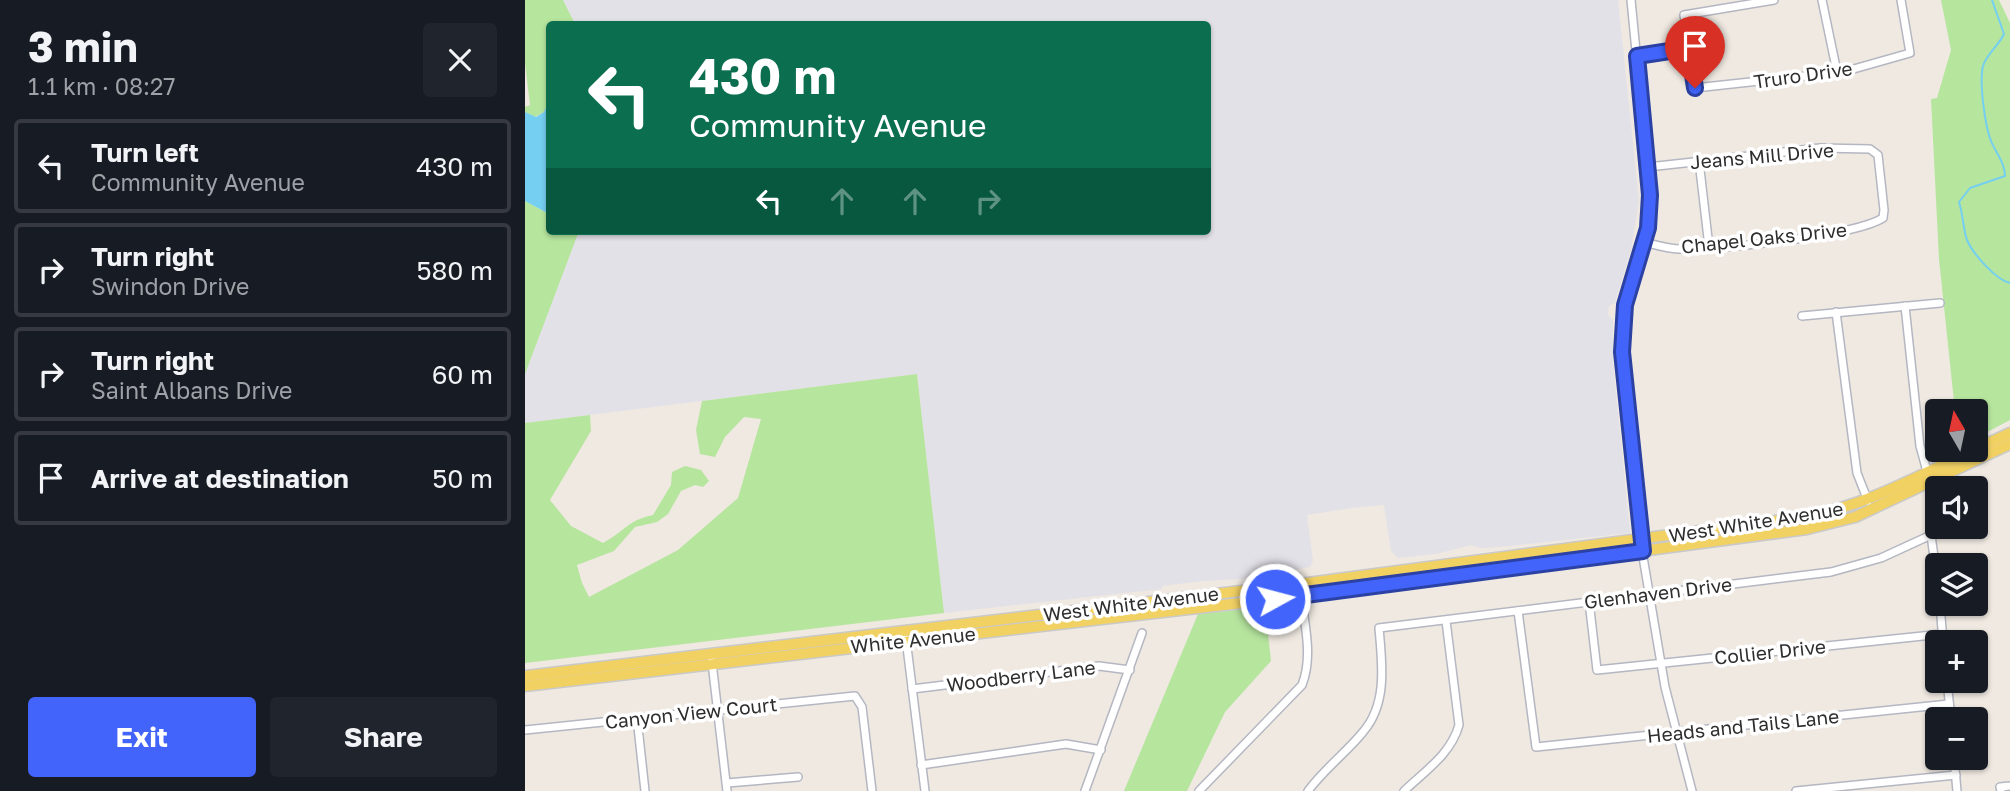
<!DOCTYPE html>
<meta charset="utf-8">
<style>
body{margin:0;font-family:"Golos Text",sans-serif;background:#20242c;color:#f1f3f6;height:100vh;display:flex;flex-direction:column;font-size:26px;white-space:nowrap}
*{box-sizing:border-box;margin:0}
p{font-size:23px;color:#9ea1a6}
.icon{flex:none;width:38px;height:38px;fill:none;stroke:currentColor;stroke-width:2;stroke-linecap:round;stroke-linejoin:round}
.map{position:relative;flex:1;overflow:hidden}
.panel{display:flex;flex-direction:column;background:#171b24;width:525px}
.panel>*{flex:none}
.banner{position:absolute;left:21px;top:21px;width:665px;height:214px;border-radius:7px;box-shadow:0 2px 5px #0004;background:#0b6e4f;color:#fff;overflow:hidden}
.needle{width:46px;rotate:351deg}
.tools{position:absolute;left:1400px;top:399px;display:grid;gap:14px}
.tools a{display:grid;place-items:center;width:63px;height:63px;border-radius:7px;background:#171b24;box-shadow:0 2px 5px #0004;font-size:35px}
.pin{position:absolute;display:grid;place-items:center;width:60px;height:60px;color:#fff;margin:-72px -30px;border-radius:50% 50% 50% 0;rotate:-45deg;box-shadow:0 0 7px #0007}
.pin .icon{rotate:45deg}
.me{position:absolute;width:77px;margin:-38px;rotate:83deg;stroke-linejoin:round;filter:drop-shadow(0 0 5px #0008)}
.turn{display:flex;align-items:center;gap:24px;height:147px;padding:0 28px;font-size:32px}
.turn .icon{width:91px;height:91px;stroke-width:2.5}
.turn b{display:block;font-size:49px;line-height:60px}
.lanes{display:flex;align-items:center;height:66px;padding:0 28px;background:#0003;justify-content:center;gap:35px;direction:ltr}
.lanes .off{opacity:.35}
.round{display:grid;place-items:center;flex:none;width:74px;height:74px;border-radius:7px;background:#20242c}
.head{display:flex;align-items:center;justify-content:space-between;height:119px;padding:0 28px}
h1{font-size:42px;font-weight:700;line-height:52px}
.button{display:flex;gap:14px;margin-top:auto;padding:14px 28px}
.button a{flex:1;height:80px;border-radius:7px;background:#4264fb;color:#fff;font-size:28px;font-weight:700;line-height:80px;text-align:center}
.button a+a{background:#20242c;color:#f1f3f6}
ul{padding:0;list-style:none}
li{display:flex;align-items:center;gap:21px;height:94px;margin:0 14px 10px;padding:0 14px;border:4px solid #363941;border-radius:7px}
li div{flex:1}
li b{display:block;font-size:26px}
li em{font-style:normal}
main{display:flex;flex:1;min-height:0}
.map>svg:first-child{display:block}
.industrial{fill:#e3e1e8}
.green{fill:#b6e59e}
.water{fill:#75cff0}
.lines{fill:none;stroke-linecap:round;stroke-linejoin:round}
.stream{stroke:#75cff0;stroke-width:2}
.minor-casing{stroke:#b4b7c1;stroke-width:10}
.major-casing{stroke:#c9c9c9;stroke-width:13}
.minor{stroke:#fff;stroke-width:7}
.major{stroke:#f2d163;stroke-width:10}
.route-casing{stroke:#2b41a3;stroke-width:18}
.route{stroke:#4264fb;stroke-width:12}
.labels{text-anchor:middle;stroke-width:7;stroke-linejoin:round;paint-order:stroke}
.street-label{font-size:19px;fill:#2e2e2e;stroke:#fff}
</style>
<main>
<section class="panel">
<div class="head"><div><h1>3 min</h1><p>1.1 km · 08:27</p></div><a class="round"><svg class="icon" aria-label="close" viewBox="0 0 24 24"><path d="M6 6l12 12M18 6L6 18"/></svg></a></div>
<ul>
<li><svg class="icon" aria-label="left" viewBox="0 0 24 24"><path d="M17 20v-9H6M10 6l-5 5 5 5"/></svg><div><b>Turn left</b><p>Community Avenue</p></div><em>430 m</em></li>
<li><svg class="icon" aria-label="right" viewBox="0 0 24 24"><path d="M7 20v-9h11M14 6l5 5-5 5"/></svg><div><b>Turn right</b><p>Swindon Drive</p></div><em>580 m</em></li>
<li><svg class="icon" aria-label="right" viewBox="0 0 24 24"><path d="M7 20v-9h11M14 6l5 5-5 5"/></svg><div><b>Turn right</b><p>Saint Albans Drive</p></div><em>60 m</em></li>
<li><svg class="icon" aria-label="arrive" viewBox="0 0 24 24"><path d="M6 21V4h12l-3 4 3 4H6"/></svg><div><b>Arrive at destination</b></div><em>50 m</em></li>
</ul>
<div class="button"><a>Exit</a><a>Share</a></div>
</section>
<div class="map">
<svg width="1485" height="791" viewBox="0 0 1485 791">
<rect width="100%" height="100%" fill="#efe9e1"/>
<polygon class="industrial" points="38,0 1093,0 1114,201 1106,250 1090,303 1084,306 1083,315 1088,320 1088,362 1105,533 975,547 956,548 946,545 911,554 873,558 866,551 859,505 827,508 782,515 788,561 785,567 716,579 678,581 637,586 637,589 419,613 392,374 0,423 0,374 54,231 682,231 682,24 50,24"/>
<g class="green">
<polygon points="0,0 38,0 50,24 24,24 24,101 19,112 10,117 0,112 0,107 5,105 0,63"/>
<polygon points="1416,0 1474,0 1485,23 1485,420 1451,438 1451,411 1430,411 1414,259 1406,99 1412,98 1426,50"/>
<polygon points="0,201 24,214 24,231 54,231 0,374"/>
<path d="M392 374 419 613 0 663V423L65 415 66 431 25 500 46 526 78 543C100 531 103 520 128 515L146 485 147 472 160 466 176 470 184 481 178 487 170 485 156 491 143 514 132 522 110 527 89 551 52 565 57 583 64 597 153 550 213 498 236 419 219 417 200 437 190 457 175 454 171 430 177 401Z"/>
<polygon points="740,607 746,661 700,712 662,791 599,791 673,614"/>
</g>
<polygon class="water" points="24,101 24,214 0,201 0,112 11,117 19,112"/>
<g class="lines">
<path class="stream" d="M1467 0 1479 34C1474 45 1461 55 1458 66 1454 82 1460 126 1466 141 1471 153 1480 163 1480 176L1445 188 1434 202C1438 214 1439 234 1442 240 1448 254 1471 280 1485 283"/>
<defs>
<g id="minor">
<polyline points="1106,0 1125,195 1123,228 1099,313 1099,383 1117,551 1140,687 1167,791"/>
<polyline points="1249,0 1159,15 1170,88 1318,72 1385,53 1376,0"/>
<polyline points="1297,0 1312,72"/>
<polyline points="1112,56 1164,48"/>
<polyline points="1174,161 1184,247"/>
<path d="M1119 242C1131 245 1144 249 1156 249 1194 250 1329 236 1358 218L1359 210 1353 155 1345 149 1295 148 1123 167"/>
<polyline points="1380,306 1395,446 1403,475"/>
<polyline points="1311,312 1332,473 1343,501"/>
<polyline points="1277,316 1415,303"/>
<polyline points="1064,601 1072,670 1417,634"/>
<polyline points="1415,604 1418,642"/>
<polyline points="993,611 1011,747 1424,704"/>
<polyline points="381,639 400,791"/>
<polyline points="186,654 202,791"/>
<polyline points="1422,681 1426,719"/>
<polyline points="387,689 574,666 605,670"/>
<polyline points="112,718 120,791"/>
<polyline points="0,730 330,696 337,707 347,791"/>
<polyline points="1429,758 1432,791"/>
<polyline points="396,765 541,744 576,750"/>
<polyline points="202,783 273,777"/>
<polyline points="560,791 617,633"/>
<path d="M674 791 777 685C788 657 780 626 776 596"/>
<path d="M783 791C799 769 821 753 838 732 863 703 857 663 854 628L1306 572 1356 558 1406 535 1412 579"/>
<path d="M879 791C900 771 926 754 934 725L921 621"/>
<polyline points="1271,791 1431,775"/>
<polyline points="1476,791 1475,787 1485,786"/>
</g>
<g id="major">
<polyline points="1451,449 1485,433"/>
<path d="M0 676 775 584 1279 517C1341 506 1393 476 1449 450"/>
<polyline points="0,686 776,596 1282,529 1330,517 1485,444"/>
</g>
</defs>
<use href="#minor" class="minor-casing"/>
<use href="#major" class="major-casing"/>
<use href="#minor" class="minor"/>
<use href="#major" class="major"/>
</g>
<g class="lines">
<defs>
<polyline id="route" points="750,599 1118,551 1097,352 1100,305 1123,228 1125,195 1112,56 1164,48 1170,88"/>
</defs>
<use href="#route" class="route-casing"/>
<use href="#route" class="route"/>
</g>
<g class="labels">
<g class="street-label">
<text transform="translate(1278 75) rotate(-8)" y="7">Truro Drive</text>
<text transform="translate(1237 156) rotate(-5)" y="7">Jeans Mill Drive</text>
<text transform="translate(1239 238) rotate(-6)" y="7">Chapel Oaks Drive</text>
<text transform="translate(1231 522) rotate(-9)" y="7">West White Avenue</text>
<text transform="translate(1133 593) rotate(-7)" y="7">Glenhaven Drive</text>
<text transform="translate(606 604) rotate(-7)" y="7">West White Avenue</text>
<text transform="translate(388 640) rotate(-6)" y="7">White Avenue</text>
<text transform="translate(1245 652) rotate(-6)" y="7">Collier Drive</text>
<text transform="translate(496 676) rotate(-7)" y="7">Woodberry Lane</text>
<text transform="translate(166 713) rotate(-6)" y="7">Canyon View Court</text>
<text transform="translate(1218 726) rotate(-6)" y="7">Heads and Tails Lane</text>
</g>
</g>
</svg>
<div class="tools">
<a><svg class="needle" viewBox="-14 -14 28 28"><path d="M0-13l5 13h-10z" fill="#e53935"/><path d="M0 13l5-13h-10z" fill="#9ea1a6"/></svg></a>
<a><svg class="icon" aria-label="sound" viewBox="0 0 24 24"><path d="M4 9h4l5-4v14l-5-4H4zM17 9q2 3 0 6"/></svg></a>
<a><svg class="icon" aria-label="layers" viewBox="0 0 24 24"><path d="M12 4l9 5-9 5-9-5zM3 14l9 5 9-5"/></svg></a>
<a>+</a>
<a>−</a>
</div>
<div class="pin" style="left:1170px;top:88px;background:#d93025"><svg class="icon" aria-label="arrive" viewBox="0 0 24 24"><path d="M6 21V4h12l-3 4 3 4H6"/></svg></div>
<svg class="me" style="left:750px;top:599px" viewBox="-20 -20 40 40"><circle r="17" fill="#4264fb" stroke="#fff" stroke-width="3"/><path d="M0-11L8 9 0 5-8 9z" fill="#fff"/></svg>
<div class="banner">
<div class="turn"><svg class="icon" aria-label="left" viewBox="0 0 24 24"><path d="M17 20v-9H6M10 6l-5 5 5 5"/></svg><div><b>430 m</b>Community Avenue</div></div>
<div class="lanes"><svg class="icon" aria-label="left" viewBox="0 0 24 24"><path d="M17 20v-9H6M10 6l-5 5 5 5"/></svg><svg class="icon off" aria-label="ahead" viewBox="0 0 24 24"><path d="M12 20V5M6 11l6-6 6 6"/></svg><svg class="icon off" aria-label="ahead" viewBox="0 0 24 24"><path d="M12 20V5M6 11l6-6 6 6"/></svg><svg class="icon off" aria-label="right" viewBox="0 0 24 24"><path d="M7 20v-9h11M14 6l5 5-5 5"/></svg></div>
</div>
</div>
</main>
